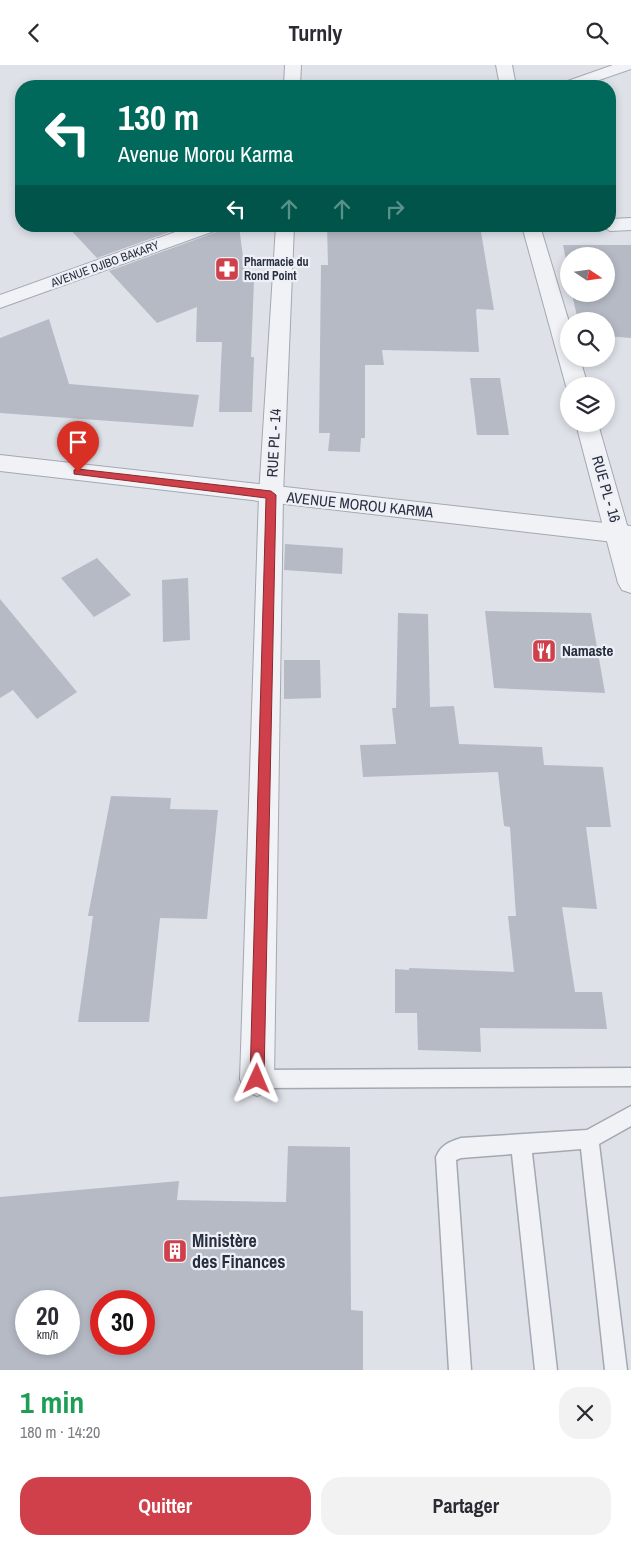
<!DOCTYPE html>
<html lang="fr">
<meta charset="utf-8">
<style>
body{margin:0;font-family:"Archivo Narrow",sans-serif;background:#f2f2f3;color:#2b2b33;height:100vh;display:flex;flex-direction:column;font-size:19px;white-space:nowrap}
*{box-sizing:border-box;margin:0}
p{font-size:16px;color:#7c7c81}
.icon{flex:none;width:28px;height:28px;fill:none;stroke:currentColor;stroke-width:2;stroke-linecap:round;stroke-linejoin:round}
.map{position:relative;height:1305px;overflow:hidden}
.sheet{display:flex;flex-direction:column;background:#fff;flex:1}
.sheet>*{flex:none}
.top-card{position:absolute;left:15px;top:15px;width:601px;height:152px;border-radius:20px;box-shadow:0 2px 8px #0003;background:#00695c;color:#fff;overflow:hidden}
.needle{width:32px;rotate:103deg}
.controls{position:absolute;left:560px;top:182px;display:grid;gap:10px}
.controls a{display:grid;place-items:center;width:55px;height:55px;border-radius:50%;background:#fff;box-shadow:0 2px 8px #0003;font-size:25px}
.speed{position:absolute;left:15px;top:1225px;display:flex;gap:10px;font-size:25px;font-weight:700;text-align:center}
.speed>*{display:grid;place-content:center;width:65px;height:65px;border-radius:50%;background:#fff;box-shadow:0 2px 8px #0003;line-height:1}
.speed small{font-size:12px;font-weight:400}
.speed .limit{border:8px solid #d22;background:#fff;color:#111}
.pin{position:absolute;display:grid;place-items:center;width:42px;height:42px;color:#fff;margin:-51px -21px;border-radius:50% 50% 50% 0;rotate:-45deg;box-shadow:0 0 5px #0007}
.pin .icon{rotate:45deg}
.me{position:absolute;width:55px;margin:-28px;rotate:1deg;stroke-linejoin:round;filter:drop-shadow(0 0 4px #0008)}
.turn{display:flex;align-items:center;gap:18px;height:105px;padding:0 20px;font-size:22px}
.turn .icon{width:65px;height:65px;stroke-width:2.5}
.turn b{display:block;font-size:35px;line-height:42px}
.lanes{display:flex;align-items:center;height:48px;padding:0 20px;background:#0003;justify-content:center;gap:25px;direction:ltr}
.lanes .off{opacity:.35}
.round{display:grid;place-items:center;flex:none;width:52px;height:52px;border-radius:20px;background:#f2f2f3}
.headline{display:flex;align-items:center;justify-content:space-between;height:85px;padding:0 20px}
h1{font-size:30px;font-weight:700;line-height:38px;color:#1e9e55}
.primary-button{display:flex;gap:10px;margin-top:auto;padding:10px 20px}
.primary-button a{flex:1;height:58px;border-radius:20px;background:#d0404b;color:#fff;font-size:20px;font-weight:700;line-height:58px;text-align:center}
.primary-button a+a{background:#f2f2f3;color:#2b2b33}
header{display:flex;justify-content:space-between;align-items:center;height:65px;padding:0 20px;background:#fff;font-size:22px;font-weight:700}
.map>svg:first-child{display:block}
.building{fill:#b5bac5;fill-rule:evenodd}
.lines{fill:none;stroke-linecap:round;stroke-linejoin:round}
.service-casing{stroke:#a3a8b2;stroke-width:3}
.minor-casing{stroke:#a3a8b2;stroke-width:2}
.tertiary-casing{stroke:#a3a8b2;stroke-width:2}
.service{fill:#f1f2f6;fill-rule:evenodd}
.minor{fill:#f1f2f6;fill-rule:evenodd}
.tertiary{fill:#f1f2f6;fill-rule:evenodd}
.route{fill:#d0404b;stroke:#872a31}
.labels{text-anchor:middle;stroke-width:4.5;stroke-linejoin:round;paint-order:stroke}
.far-poi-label{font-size:12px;font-weight:bold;fill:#272e3f;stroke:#eef0f6;text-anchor:start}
.far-street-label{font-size:12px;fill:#272e3f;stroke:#eef0f6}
.street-label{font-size:15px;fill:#272e3f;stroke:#eef0f6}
.poi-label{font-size:15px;font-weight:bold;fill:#272e3f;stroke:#eef0f6;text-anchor:start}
.near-poi-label{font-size:18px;font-weight:bold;fill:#272e3f;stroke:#eef0f6;text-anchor:start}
</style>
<header><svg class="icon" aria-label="back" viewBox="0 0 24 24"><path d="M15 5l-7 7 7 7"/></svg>Turnly<svg class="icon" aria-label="search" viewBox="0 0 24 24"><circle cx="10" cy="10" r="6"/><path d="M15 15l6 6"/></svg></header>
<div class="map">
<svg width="631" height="1305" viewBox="0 0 631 1305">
<rect width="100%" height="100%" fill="#dee1e8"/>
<g class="building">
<polygon points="67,161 186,161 97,193"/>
<polygon points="233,161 239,161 246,215 254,215 251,292 254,292 252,347 219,347 222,277 196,277 197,242 157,258 109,206"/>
<polygon points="327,161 480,161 494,245 477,244 476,246 479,287 382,285 384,300 365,300 365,373 361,373 360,387 328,386 330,368 319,368 321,200 328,200"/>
<polygon points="563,180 631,180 631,273 606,271 606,256 578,256 572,229 606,229 606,191 569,191 569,210"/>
<polygon points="49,254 69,319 199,330 193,362 0,348 0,273"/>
<polygon points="470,313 500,313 509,370 477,370"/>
<polygon points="285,479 343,483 342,509 284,505"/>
<polygon points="97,493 131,530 94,552 61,513"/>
<polygon points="188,513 190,575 163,577 162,515"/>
<polygon points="0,534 77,627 37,654 13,625 0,633"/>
<polygon points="485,546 591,548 605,628 494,623"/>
<polygon points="398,548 428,549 430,642 454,641 459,679 542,682 544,700 603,702 611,762 586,762 597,844 562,842 575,927 602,927 607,964 480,963 481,987 418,985 417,948 395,948 395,904 409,905 409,903 514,907 508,851 516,851 510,762 504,761 498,707 363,712 360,680 396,679 392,643 396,643"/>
<polygon points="284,595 320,595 321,633 284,634"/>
<polygon points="111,731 171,733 170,744 218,745 207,854 160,853 149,957 78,957 93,851 88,851"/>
<path d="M288 1081 350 1082 351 1245 363 1246V1305H0V1132L179 1116 177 1135 286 1137ZM26 1236H69V1279H26ZM101 1236H144V1279H101Z"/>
</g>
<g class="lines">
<defs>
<g id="service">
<polygon points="631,1003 631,1021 257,1023 250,1021 248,1014 250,1007 257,1005"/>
<path d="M631 1041V1061L599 1079 627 1305H605L581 1084 532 1088 557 1305H535L512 1089 461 1093 456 1095 471 1305H449L436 1092C441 1080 449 1077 461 1073L587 1065Z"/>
</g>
<g id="minor">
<polygon points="285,0 301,0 300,21 284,21"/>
<polygon points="496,0 512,0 516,21 500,21"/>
<polygon points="631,153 631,165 610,166 602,161 610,161 610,154"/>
<polygon points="276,161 294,161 283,430 274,1014 269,1026 257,1031 245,1026 240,1014 259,430"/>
<polygon points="522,161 540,161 569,257 569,294 580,294 588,321 569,321 569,325 566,321"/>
<polygon points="576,359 598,359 631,474 631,528 622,525 618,518"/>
</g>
<g id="tertiary">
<polygon points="613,0 631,0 631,4 582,21 560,21 562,18"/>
<polygon points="192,161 219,161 217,165 0,243 0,230"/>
<polygon points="0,390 631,461 631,479 0,406"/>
</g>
</defs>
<use href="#service" class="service-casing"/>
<use href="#minor" class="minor-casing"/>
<use href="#tertiary" class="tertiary-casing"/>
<use href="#service" class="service"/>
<use href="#minor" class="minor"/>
<use href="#tertiary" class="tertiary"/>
</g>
<polygon class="route" points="78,404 271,426 276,430 264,1014 262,1019 257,1021 252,1019 250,1014 266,433 74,409 74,405"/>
<defs>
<symbol id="pharmacy-square" viewBox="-11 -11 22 22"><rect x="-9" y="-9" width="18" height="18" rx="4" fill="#d0404b" stroke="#eef0f6"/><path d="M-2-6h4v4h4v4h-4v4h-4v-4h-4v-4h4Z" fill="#fff"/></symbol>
<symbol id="restaurant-square" viewBox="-11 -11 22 22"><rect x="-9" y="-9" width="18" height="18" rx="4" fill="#d0404b" stroke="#eef0f6"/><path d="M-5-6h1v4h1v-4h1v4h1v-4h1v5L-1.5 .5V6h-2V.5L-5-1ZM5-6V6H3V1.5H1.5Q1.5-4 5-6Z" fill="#fff"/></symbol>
<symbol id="building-square" viewBox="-11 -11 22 22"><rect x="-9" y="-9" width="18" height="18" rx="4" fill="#d0404b" stroke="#eef0f6"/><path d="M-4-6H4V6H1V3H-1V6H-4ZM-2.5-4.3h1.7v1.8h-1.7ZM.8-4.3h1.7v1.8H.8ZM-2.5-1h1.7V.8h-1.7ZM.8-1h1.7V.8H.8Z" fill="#fff"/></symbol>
</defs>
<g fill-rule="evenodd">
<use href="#pharmacy-square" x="213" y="190" width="28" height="28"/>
<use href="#restaurant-square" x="530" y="572" width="28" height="28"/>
<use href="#building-square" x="161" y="1172" width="28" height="28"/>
</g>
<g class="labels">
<g class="far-poi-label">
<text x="244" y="201">Pharmacie du<tspan x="244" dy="14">Rond Point</tspan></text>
</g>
<g class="far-street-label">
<text transform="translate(105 199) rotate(-20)" y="4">AVENUE DJIBO BAKARY</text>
</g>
<g class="street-label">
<text transform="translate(274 378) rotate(-87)" y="5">RUE PL - 14</text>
<text transform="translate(606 424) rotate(74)" y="5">RUE PL - 16</text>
<text transform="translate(360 440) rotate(6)" y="5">AVENUE MOROU KARMA</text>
</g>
<g class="poi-label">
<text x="562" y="591">Namaste</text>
</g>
<g class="near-poi-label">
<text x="192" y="1182">Ministère<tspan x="192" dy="21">des Finances</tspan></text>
</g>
</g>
</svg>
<div class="controls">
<a><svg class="needle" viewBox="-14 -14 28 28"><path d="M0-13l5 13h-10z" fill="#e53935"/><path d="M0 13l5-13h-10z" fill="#7c7c81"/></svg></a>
<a><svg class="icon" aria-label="search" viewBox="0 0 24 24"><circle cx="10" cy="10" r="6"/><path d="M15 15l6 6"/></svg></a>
<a><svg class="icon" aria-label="layers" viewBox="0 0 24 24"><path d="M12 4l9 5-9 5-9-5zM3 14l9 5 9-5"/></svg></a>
</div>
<div class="speed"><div>20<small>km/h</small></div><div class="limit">30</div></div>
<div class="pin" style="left:78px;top:407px;background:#d93025"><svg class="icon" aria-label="arrive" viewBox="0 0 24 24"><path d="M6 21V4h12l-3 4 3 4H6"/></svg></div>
<svg class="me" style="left:257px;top:1014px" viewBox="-20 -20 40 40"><path d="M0-17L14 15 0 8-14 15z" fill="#d0404b" stroke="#fff" stroke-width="4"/></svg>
<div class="top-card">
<div class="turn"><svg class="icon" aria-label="left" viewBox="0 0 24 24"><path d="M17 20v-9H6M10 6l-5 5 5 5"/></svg><div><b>130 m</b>Avenue Morou Karma</div></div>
<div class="lanes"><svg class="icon" aria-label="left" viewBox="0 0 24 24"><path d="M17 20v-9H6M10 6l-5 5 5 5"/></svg><svg class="icon off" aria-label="ahead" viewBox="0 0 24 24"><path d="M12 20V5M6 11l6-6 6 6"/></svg><svg class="icon off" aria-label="ahead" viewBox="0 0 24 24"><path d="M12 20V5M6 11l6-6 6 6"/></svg><svg class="icon off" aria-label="right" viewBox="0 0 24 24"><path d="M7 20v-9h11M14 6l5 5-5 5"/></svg></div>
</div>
</div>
<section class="sheet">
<div class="headline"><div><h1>1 min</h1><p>180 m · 14:20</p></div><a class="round"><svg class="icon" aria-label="close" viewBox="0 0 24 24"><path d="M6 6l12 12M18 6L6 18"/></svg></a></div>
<div class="primary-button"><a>Quitter</a><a>Partager</a></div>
</section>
